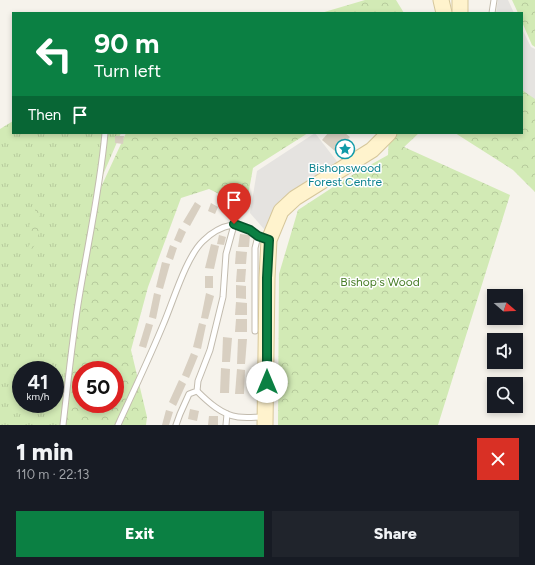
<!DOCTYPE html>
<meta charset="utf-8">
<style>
body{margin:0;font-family:Figtree,sans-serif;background:#20242c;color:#f1f3f6;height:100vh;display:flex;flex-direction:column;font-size:15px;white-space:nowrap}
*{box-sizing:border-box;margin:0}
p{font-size:13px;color:#9ea1a6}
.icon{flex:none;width:22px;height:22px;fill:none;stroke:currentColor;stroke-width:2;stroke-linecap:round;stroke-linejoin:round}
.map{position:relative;height:425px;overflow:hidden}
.drawer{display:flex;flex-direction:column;background:#171b24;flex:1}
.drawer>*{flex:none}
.top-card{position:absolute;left:12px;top:12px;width:511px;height:122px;border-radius:0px;box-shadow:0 2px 6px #0003;background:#0b8043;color:#fff;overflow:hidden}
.needle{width:26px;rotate:109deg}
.fabs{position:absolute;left:487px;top:289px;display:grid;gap:8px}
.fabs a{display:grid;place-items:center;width:36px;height:36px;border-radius:0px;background:#171b24;box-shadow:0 2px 6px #0003;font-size:20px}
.speed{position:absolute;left:12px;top:361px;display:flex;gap:8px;font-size:20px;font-weight:700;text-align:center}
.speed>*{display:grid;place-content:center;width:52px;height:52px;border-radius:50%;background:#171b24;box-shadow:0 2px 6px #0003;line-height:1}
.speed small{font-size:10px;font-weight:400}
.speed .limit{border:6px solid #d22;background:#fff;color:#111}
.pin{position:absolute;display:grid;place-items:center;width:34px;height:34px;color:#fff;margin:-41px -17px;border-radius:50% 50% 50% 0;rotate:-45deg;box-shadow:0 0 4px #0007}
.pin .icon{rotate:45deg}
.me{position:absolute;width:44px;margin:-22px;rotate:0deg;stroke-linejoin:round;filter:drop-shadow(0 0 3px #0008)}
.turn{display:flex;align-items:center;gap:14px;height:84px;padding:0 16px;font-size:18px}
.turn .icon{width:52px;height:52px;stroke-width:2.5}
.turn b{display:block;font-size:28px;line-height:34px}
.then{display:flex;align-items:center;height:38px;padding:0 16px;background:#0003;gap:8px;font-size:15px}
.round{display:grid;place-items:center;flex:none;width:42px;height:42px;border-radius:0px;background:#20242c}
.overview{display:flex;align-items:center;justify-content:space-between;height:68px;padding:0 16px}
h1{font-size:24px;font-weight:800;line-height:30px}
.action{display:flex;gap:8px;margin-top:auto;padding:8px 16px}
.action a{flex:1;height:46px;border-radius:0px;background:#0b8043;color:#fff;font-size:16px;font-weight:800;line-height:46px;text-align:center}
.action a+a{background:#20242c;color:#f1f3f6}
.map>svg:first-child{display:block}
.grass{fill:url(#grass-tufts);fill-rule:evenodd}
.forest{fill:url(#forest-crowns);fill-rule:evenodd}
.parking{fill:#e5e3e0}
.building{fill:#d8cfc1}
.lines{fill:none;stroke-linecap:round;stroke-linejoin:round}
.service-casing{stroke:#c2bbae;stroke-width:7}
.secondary-casing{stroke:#d6c79b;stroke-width:17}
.service{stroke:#fff;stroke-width:5}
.secondary{stroke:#fff3cd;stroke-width:15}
.route-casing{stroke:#07532c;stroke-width:10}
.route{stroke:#0b8043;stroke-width:7}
.labels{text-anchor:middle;stroke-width:3;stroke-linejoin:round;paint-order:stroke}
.culture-label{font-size:12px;fill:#0d838f;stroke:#fff}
.park-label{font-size:12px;fill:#4a7f2a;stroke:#fff}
</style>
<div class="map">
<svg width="535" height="425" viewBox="0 0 535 425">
<defs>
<pattern id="grass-tufts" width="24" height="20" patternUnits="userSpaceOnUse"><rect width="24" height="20" fill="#d2eab5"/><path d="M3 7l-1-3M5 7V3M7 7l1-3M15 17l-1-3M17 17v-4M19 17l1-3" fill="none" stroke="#b6ca9c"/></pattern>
<pattern id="forest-crowns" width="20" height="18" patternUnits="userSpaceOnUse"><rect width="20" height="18" fill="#d2eab5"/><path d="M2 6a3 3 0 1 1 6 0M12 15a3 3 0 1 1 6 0" fill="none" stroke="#b6ca9c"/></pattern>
</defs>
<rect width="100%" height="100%" fill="#f6f3ec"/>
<path class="grass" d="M13 121V133H121L93 198 62 425H0V129ZM21 370H55V404H21Z"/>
<g class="forest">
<polygon points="365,0 396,0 404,13 321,13"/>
<polygon points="512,0 535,0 535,47 532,45 522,22 522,13 518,13"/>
<polygon points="522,87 535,96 535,192 513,170 455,133 522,133"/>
<path d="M126 133H308L253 168 246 207 209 189 181 198 148 287 131 350 147 417 146 425H63L96 198ZM81 370H115V404H81Z"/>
<polygon points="389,133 419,133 404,147 510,195 438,425 278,425 279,274 298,210 347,178 388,155"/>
<path d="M35 205 38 206C40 223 42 235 31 251L27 249C33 240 35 235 29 226L35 212Z"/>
</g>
<g class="parking">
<polygon points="498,0 508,0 514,13 496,13"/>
<polygon points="522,29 531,47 535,49 535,99 522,90"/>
<polygon points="315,133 339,164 280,200 274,217 270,236 250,213 257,171"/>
</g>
<g class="building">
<polygon points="328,133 345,133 350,137 336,152 322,140"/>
<polygon points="115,136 124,136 123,144 115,143"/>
<polygon points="195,202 201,206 190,226 183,222"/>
<polygon points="211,203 218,207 215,214 208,211"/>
<polygon points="179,228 186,232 181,243 174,240"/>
<polygon points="240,234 250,235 249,247 238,247"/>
<polygon points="219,235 226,237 224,245 217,244"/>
<polygon points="211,244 219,246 214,269 205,268"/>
<polygon points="170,245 177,248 173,260 166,257"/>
<polygon points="236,251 247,252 246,264 235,264"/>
<polygon points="162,262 170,264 163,289 156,287"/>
<polygon points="237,269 246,269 245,282 236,282"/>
<rect x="205" y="276" width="8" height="12"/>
<polygon points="236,285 246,286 246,299 236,298"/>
<polygon points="154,293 161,295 156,319 149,317"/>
<polygon points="206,293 214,296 208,319 201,318"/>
<polygon points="236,302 247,303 247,315 235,315"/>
<polygon points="236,319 247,319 247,332 235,332"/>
<polygon points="146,323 153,325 146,348 139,346"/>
<polygon points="199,323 206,325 201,349 193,347"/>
<polygon points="223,337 232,338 230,362 222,362"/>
<polygon points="238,339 247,339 245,364 237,364"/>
<polygon points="191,353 198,356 189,378 182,375"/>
<polygon points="221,368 230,369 229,393 220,393"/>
<polygon points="237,369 245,370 244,394 235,394"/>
<polygon points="179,380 186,384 176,406 169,402"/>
<polygon points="190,409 199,411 197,421 188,419"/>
<polygon points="166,410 173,412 169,425 162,425"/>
<polygon points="209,416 218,416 218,425 208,425"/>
</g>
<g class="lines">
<defs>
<g id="service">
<polyline points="492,13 494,0"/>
<polyline points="255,331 255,248 258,236"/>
<path d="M197 391C208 402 222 415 238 417 247 418 255 417 264 417"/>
<path d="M63 425C68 383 72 340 79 298 88 243 100 189 105 133"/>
<path d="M118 425C133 392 149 359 163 325 173 302 186 257 203 241 211 233 221 227 232 225 242 224 258 236 268 240"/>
<polyline points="176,425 180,414 189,394 197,391 198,381 210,350 223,297 226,254 234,225"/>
<polyline points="226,425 227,414"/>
</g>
<g id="secondary">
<polyline points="441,0 444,13"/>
<polyline points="460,0 460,13"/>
<polyline points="265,425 267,278 269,240 281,211 295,198 372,150 389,133"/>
</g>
</defs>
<use href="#service" class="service-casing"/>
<use href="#secondary" class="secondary-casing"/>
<use href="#service" class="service"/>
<use href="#secondary" class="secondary"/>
</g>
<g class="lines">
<defs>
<polyline id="route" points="234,224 250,230 258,236 269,240 267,278 267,382"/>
</defs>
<use href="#route" class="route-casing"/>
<use href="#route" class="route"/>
</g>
<defs>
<symbol id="sight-ring" viewBox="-11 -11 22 22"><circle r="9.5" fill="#fff" stroke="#0f9aa8" stroke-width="1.5"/><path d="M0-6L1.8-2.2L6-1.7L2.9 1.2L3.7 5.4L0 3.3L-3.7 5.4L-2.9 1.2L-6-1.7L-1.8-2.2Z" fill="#0f9aa8"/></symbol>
</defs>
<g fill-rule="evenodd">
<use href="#sight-ring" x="334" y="138" width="22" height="22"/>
</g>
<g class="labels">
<g class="culture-label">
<text x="345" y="172">Bishopswood<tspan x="345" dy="14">Forest Centre</tspan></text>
</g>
<g class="park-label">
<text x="380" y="286">Bishop's Wood</text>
</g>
</g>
</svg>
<div class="fabs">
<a><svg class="needle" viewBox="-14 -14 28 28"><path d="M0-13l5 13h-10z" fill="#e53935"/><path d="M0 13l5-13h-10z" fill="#9ea1a6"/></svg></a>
<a><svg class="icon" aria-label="sound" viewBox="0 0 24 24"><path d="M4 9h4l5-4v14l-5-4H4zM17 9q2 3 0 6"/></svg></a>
<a><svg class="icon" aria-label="search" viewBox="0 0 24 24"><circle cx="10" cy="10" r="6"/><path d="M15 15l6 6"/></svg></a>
</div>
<div class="speed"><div>41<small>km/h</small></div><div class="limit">50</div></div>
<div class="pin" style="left:234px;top:224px;background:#d93025"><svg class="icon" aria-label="arrive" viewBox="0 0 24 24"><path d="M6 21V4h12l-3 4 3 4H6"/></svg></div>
<svg class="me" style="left:267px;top:382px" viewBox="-20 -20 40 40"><circle r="19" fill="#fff"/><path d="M0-13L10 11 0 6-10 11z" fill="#0b8043"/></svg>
<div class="top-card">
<div class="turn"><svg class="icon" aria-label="left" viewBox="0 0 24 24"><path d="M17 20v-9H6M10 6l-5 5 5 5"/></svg><div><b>90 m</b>Turn left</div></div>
<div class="then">Then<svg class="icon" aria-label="arrive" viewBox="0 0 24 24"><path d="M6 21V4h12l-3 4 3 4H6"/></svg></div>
</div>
</div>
<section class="drawer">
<div class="overview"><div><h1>1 min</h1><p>110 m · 22:13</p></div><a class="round" style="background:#d93025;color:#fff"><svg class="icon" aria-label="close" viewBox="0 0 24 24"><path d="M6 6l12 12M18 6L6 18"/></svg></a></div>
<div class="action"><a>Exit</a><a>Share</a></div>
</section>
